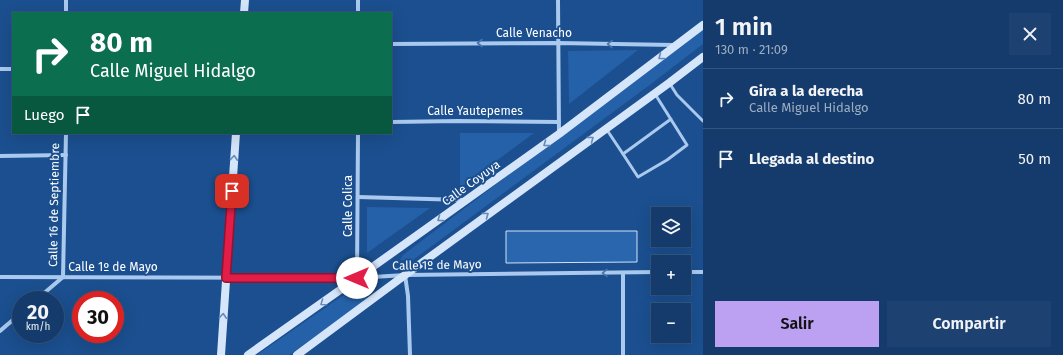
<!DOCTYPE html>
<html lang="es">
<meta charset="utf-8">
<style>
body{margin:0;font-family:"Fira Sans",sans-serif;background:#1d4271;color:#f1f3f6;height:100vh;display:flex;flex-direction:column;font-size:15px;white-space:nowrap}
*{box-sizing:border-box;margin:0}
p{font-size:13px;color:#9dadc1}
.icon{flex:none;width:22px;height:22px;fill:none;stroke:currentColor;stroke-width:2;stroke-linecap:round;stroke-linejoin:round}
.map{position:relative;flex:1;overflow:hidden}
.details{display:flex;flex-direction:column;background:#143b6b;width:360px}
.details>*{flex:none}
.banner{position:absolute;left:12px;top:12px;width:380px;height:122px;border-radius:0px;box-shadow:0 4px 16px #0002,0 0 0 1px #33557e;background:#0b6e4f;color:#fff;overflow:hidden}
.tools{position:absolute;left:651px;top:207px;display:grid;gap:8px}
.tools a{display:grid;place-items:center;width:40px;height:40px;border-radius:0px;background:#143b6b;box-shadow:0 4px 16px #0002,0 0 0 1px #33557e;font-size:20px}
.speed{position:absolute;left:12px;top:291px;display:flex;gap:8px;font-size:20px;font-weight:700;text-align:center}
.speed>*{display:grid;place-content:center;width:52px;height:52px;border-radius:50%;background:#143b6b;box-shadow:0 4px 16px #0002,0 0 0 1px #33557e;line-height:1}
.speed small{font-size:10px;font-weight:400}
.speed .limit{border:6px solid #d22;background:#fff;color:#111}
.pin{position:absolute;display:grid;place-items:center;width:34px;height:34px;color:#fff;margin:-17px;border-radius:8px;box-shadow:0 2px 6px #0006}
.me{position:absolute;width:44px;margin:-22px;rotate:270deg;stroke-linejoin:round;filter:drop-shadow(0 0 3px #0008)}
.turn{display:flex;align-items:center;gap:14px;height:84px;padding:0 12px;font-size:18px}
.turn .icon{width:52px;height:52px;stroke-width:2.5}
.turn b{display:block;font-size:28px;line-height:34px}
.then{display:flex;align-items:center;height:38px;padding:0 12px;background:#0003;gap:8px;font-size:15px}
.round{display:grid;place-items:center;flex:none;width:42px;height:42px;border-radius:0px;background:#1d4271}
.overview{display:flex;align-items:center;justify-content:space-between;height:68px;padding:0 12px}
h1{font-size:24px;font-weight:600;line-height:30px}
.button{display:flex;gap:8px;margin-top:auto;padding:8px 12px}
.button a{flex:1;height:46px;border-radius:0px;background:#bca0f2;color:#111;font-size:16px;font-weight:600;line-height:46px;text-align:center}
.button a+a{background:#1d4271;color:#f1f3f6}
ul{padding:0;list-style:none}
li{display:flex;align-items:center;gap:12px;height:60px;padding:0 12px;border-top:1px solid #33557e}
li div{flex:1}
li b{display:block;font-size:15px}
li em{font-style:normal}
main{display:flex;flex:1;min-height:0}
.map>svg:first-child{display:block}
.green{fill:#2461a8}
.building{fill:#2a66ad;stroke:#cfe3fa}
.lines{fill:none;stroke-linecap:round;stroke-linejoin:round}
.lane{stroke:#a9c9ee;stroke-width:3}
.street{stroke:#a9c9ee;stroke-width:4}
.secondary{stroke:#d6e6fa;stroke-width:8}
.oneway{stroke:#4674ac}
.oneway2{stroke:#668bba}
.route-casing{stroke:#92132f;stroke-width:10}
.route{stroke:#e11d48;stroke-width:7}
.labels{text-anchor:middle;stroke-width:4;stroke-linejoin:round;paint-order:stroke}
.street-label{font-size:12px;fill:#fff;stroke:#1b4f8f}
</style>
<main>
<div class="map">
<svg width="703" height="355" viewBox="0 0 703 355">
<rect width="100%" height="100%" fill="#1b4f8f"/>
<g class="green">
<polygon points="703,27 703,44 651,84 413,260 400,260 403,255"/>
<polygon points="638,50 569,104 568,51"/>
<polygon points="460,133 534,133 460,188"/>
<polygon points="367,207 430,208 367,253"/>
<polygon points="352,293 361,293 366,295 367,299 362,304 289,355 257,355 345,294"/>
</g>
<polygon class="building" points="506,231 637,231 637,262 506,263"/>
<g class="lines">
<g class="lane">
<polyline points="670,84 677,95 703,121"/>
<polyline points="655,94 687,145 667,160 638,177 623,154 671,119"/>
<polyline points="607,130 623,154"/>
</g>
<g class="street">
<polyline points="66,0 66,13"/>
<polyline points="558,0 559,133"/>
<polyline points="358,13 358,0"/>
<polyline points="391,44 558,43 674,45"/>
<polyline points="0,69 13,69"/>
<polyline points="391,122 458,121 559,122"/>
<polyline points="0,156 66,155"/>
<polyline points="358,197 463,200"/>
<polyline points="684,272 703,272"/>
<polyline points="623,273 623,355"/>
<polyline points="405,275 408,296 410,355"/>
<polyline points="0,277 357,278 405,275 658,272"/>
<polyline points="63,277 66,133"/>
<polyline points="357,278 358,133"/>
<polyline points="36,300 63,277"/>
<polyline points="0,331 21,313"/>
</g>
<g class="secondary">
<polyline points="244,13 245,0"/>
<polyline points="221,355 236,133"/>
<polyline points="248,355 357,278 559,134 703,25"/>
<polyline points="297,355 405,275 669,83 703,57"/>
</g>
</g>
<defs><path id="oneway-chevron" d="M-2-3.5L2.5 0L-2 3.5" fill="none" stroke-width="1.6" stroke-linecap="round" stroke-linejoin="round"/></defs>
<g class="oneway">
<use href="#oneway-chevron" transform="translate(480 43) rotate(180)"/>
<use href="#oneway-chevron" transform="translate(610 44) rotate(-179)"/>
<use href="#oneway-chevron" transform="translate(605 273) rotate(179)"/>
</g>
<g class="oneway2">
<use href="#oneway-chevron" transform="translate(661 57) rotate(143)"/>
<use href="#oneway-chevron" transform="translate(591 139) rotate(-36)"/>
<use href="#oneway-chevron" transform="translate(546 144) rotate(144)"/>
<use href="#oneway-chevron" transform="translate(234 158) rotate(-86)"/>
<use href="#oneway-chevron" transform="translate(486 215) rotate(-36)"/>
<use href="#oneway-chevron" transform="translate(440 219) rotate(144)"/>
<use href="#oneway-chevron" transform="translate(323 303) rotate(145)"/>
<use href="#oneway-chevron" transform="translate(223 316) rotate(-86)"/>
</g>
<g class="lines">
<defs>
<polyline id="route" points="232,191 226,278 357,278"/>
</defs>
<use href="#route" class="route-casing"/>
<use href="#route" class="route"/>
</g>
<g class="labels">
<g class="street-label">
<text x="534" y="37">Calle Venacho</text>
<text x="475" y="115">Calle Yautepemes</text>
<text transform="translate(471 183) rotate(-36)" y="4">Calle Coyuya</text>
<text transform="translate(54 205) rotate(-89)" y="4">Calle 16 de Septiembre</text>
<text transform="translate(348 206) rotate(-90)" y="4">Calle Colica</text>
<text transform="translate(437 265) rotate(-1)" y="4">Calle 1º de Mayo</text>
<text x="113" y="271">Calle 1º de Mayo</text>
</g>
</g>
</svg>
<div class="tools">
<a><svg class="icon" aria-label="layers" viewBox="0 0 24 24"><path d="M12 4l9 5-9 5-9-5zM3 14l9 5 9-5"/></svg></a>
<a>+</a>
<a>−</a>
</div>
<div class="speed"><div>20<small>km/h</small></div><div class="limit">30</div></div>
<div class="pin" style="left:232px;top:191px;background:#d93025"><svg class="icon" aria-label="arrive" viewBox="0 0 24 24"><path d="M6 21V4h12l-3 4 3 4H6"/></svg></div>
<svg class="me" style="left:357px;top:278px" viewBox="-20 -20 40 40"><circle r="19" fill="#fff"/><path d="M0-13L10 11 0 6-10 11z" fill="#e11d48"/></svg>
<div class="banner">
<div class="turn"><svg class="icon" aria-label="right" viewBox="0 0 24 24"><path d="M7 20v-9h11M14 6l5 5-5 5"/></svg><div><b>80 m</b>Calle Miguel Hidalgo</div></div>
<div class="then">Luego<svg class="icon" aria-label="arrive" viewBox="0 0 24 24"><path d="M6 21V4h12l-3 4 3 4H6"/></svg></div>
</div>
</div>
<section class="details">
<div class="overview"><div><h1>1 min</h1><p>130 m · 21:09</p></div><a class="round"><svg class="icon" aria-label="close" viewBox="0 0 24 24"><path d="M6 6l12 12M18 6L6 18"/></svg></a></div>
<ul>
<li><svg class="icon" aria-label="right" viewBox="0 0 24 24"><path d="M7 20v-9h11M14 6l5 5-5 5"/></svg><div><b>Gira a la derecha</b><p>Calle Miguel Hidalgo</p></div><em>80 m</em></li>
<li><svg class="icon" aria-label="arrive" viewBox="0 0 24 24"><path d="M6 21V4h12l-3 4 3 4H6"/></svg><div><b>Llegada al destino</b></div><em>50 m</em></li>
</ul>
<div class="button"><a>Salir</a><a>Compartir</a></div>
</section>
</main>
